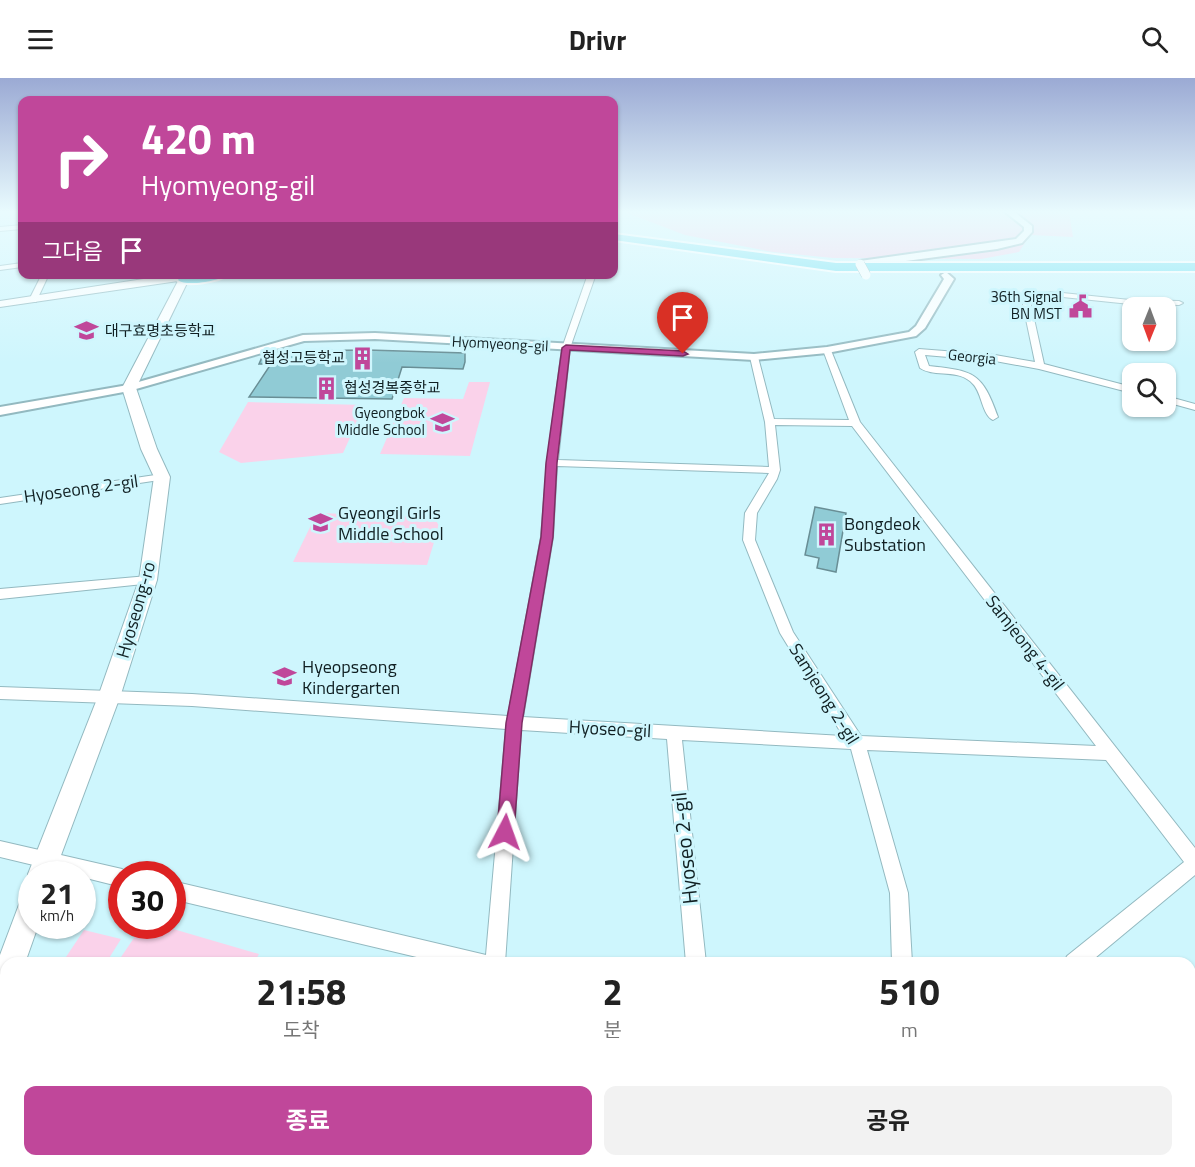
<!DOCTYPE html>
<html lang="ko">
<meta charset="utf-8">
<style>
body{margin:0;font-family:"Titillium Web","Noto Sans KR",sans-serif;background:#f2f2f2;color:#222;height:100vh;display:flex;flex-direction:column;font-size:22px;white-space:nowrap}
*{box-sizing:border-box;margin:0}
p{font-size:20px;color:#767676}
.icon{flex:none;width:33px;height:33px;fill:none;stroke:currentColor;stroke-width:2;stroke-linecap:round;stroke-linejoin:round}
.map{position:relative;flex:1;overflow:hidden}
.panel{position:absolute;left:0px;top:879px;width:1196px;height:210px;display:flex;flex-direction:column;background:#fff;border-radius:18px 18px 0 0;box-shadow:0 2px 4px #0004}
.panel>*{flex:none}
.top-card{position:absolute;left:18px;top:18px;width:600px;height:183px;border-radius:12px;box-shadow:0 2px 4px #0004;background:#c0479a;color:#fff;overflow:hidden}
.needle{width:39px;rotate:181deg}
.buttons{position:absolute;left:1122px;top:219px;display:grid;gap:12px}
.buttons a{display:grid;place-items:center;width:54px;height:54px;border-radius:12px;background:#fff;box-shadow:0 2px 4px #0004;font-size:30px}
.speed{position:absolute;left:18px;top:783px;display:flex;gap:12px;font-size:30px;font-weight:700;text-align:center}
.speed>*{display:grid;place-content:center;width:78px;height:78px;border-radius:50%;background:#fff;box-shadow:0 2px 4px #0004;line-height:1}
.speed small{font-size:15px;font-weight:400}
.speed .limit{border:9px solid #d22;background:#fff;color:#111}
.pin{position:absolute;display:grid;place-items:center;width:51px;height:51px;color:#fff;margin:-62px -26px;border-radius:50% 50% 50% 0;rotate:-45deg;box-shadow:0 0 6px #0007}
.pin .icon{rotate:45deg}
.me{position:absolute;width:66px;margin:-33px;rotate:4deg;stroke-linejoin:round;filter:drop-shadow(0 0 4px #0008)}
.turn{display:flex;align-items:center;gap:21px;height:126px;padding:0 24px;font-size:27px}
.turn .icon{width:78px;height:78px;stroke-width:2.5}
.turn b{display:block;font-size:42px;line-height:51px}
.then{display:flex;align-items:center;height:57px;padding:0 24px;background:#0003;gap:12px;font-size:22px}
.eta{display:flex;justify-content:space-evenly;align-items:center;height:102px;text-align:center}
.eta b{font-size:36px;font-weight:700;line-height:42px}
.cta{display:flex;gap:12px;margin-top:auto;padding:12px 24px}
.cta a{flex:1;height:69px;border-radius:12px;background:#c0479a;color:#fff;font-size:24px;font-weight:700;line-height:69px;text-align:center}
.cta a+a{background:#f2f2f2;color:#222}
header{display:flex;justify-content:space-between;align-items:center;height:78px;padding:0 24px;background:#fff;font-size:27px;font-weight:700}
.map>svg:first-child{display:block}
.green{fill:#fad2ea}
.building{fill:#90cbd5;stroke:#698e95;stroke-width:1.5}
.lines{fill:none;stroke-linecap:round;stroke-linejoin:round}
.minor-casing{stroke:#93b9c0;stroke-width:2}
.tertiary-casing{stroke:#93b9c0;stroke-width:4}
.secondary-casing{stroke:#93b9c0;stroke-width:2}
.trunk-casing{stroke:#fff;stroke-width:4}
.minor{fill:#fff;fill-rule:evenodd}
.tertiary{fill:#fff;fill-rule:evenodd}
.secondary{fill:#fff;fill-rule:evenodd}
.trunk{fill:#76e2f2;fill-rule:evenodd}
.tertiary-bridge-casing{stroke:#93b9c0;stroke-width:10;stroke-linecap:butt}
.tertiary-bridge{stroke:#fff;stroke-width:9}
.route{fill:#c0479a;stroke:#7d2e64;stroke-width:1.5}
.labels{text-anchor:middle;stroke-width:6;stroke-linejoin:round;paint-order:stroke}
.far-poi-label{font-size:15px;fill:#101f22;stroke:#cef6fd;text-anchor:end}
.far-street-label{font-size:15px;fill:#101f22;stroke:#cef6fd}
.street-label{font-size:18px;fill:#101f22;stroke:#cef6fd}
.poi-label{font-size:18px;fill:#101f22;stroke:#cef6fd;text-anchor:start}
.near-street-label{font-size:21px;fill:#101f22;stroke:#cef6fd}
</style>
<header><svg class="icon" aria-label="menu" viewBox="0 0 24 24"><path d="M4 6h16M4 12h16M4 18h16"/></svg>Drivr<svg class="icon" aria-label="search" viewBox="0 0 24 24"><circle cx="10" cy="10" r="6"/><path d="M15 15l6 6"/></svg></header>
<div class="map">
<svg width="1195" height="1089" viewBox="0 0 1195 1089">
<rect width="100%" height="100%" fill="#cef6fd"/>
<g class="green">
<polygon points="622,133 1069,133 1073,159 1030,157 1019,174 981,181 833,180 773,174 685,157"/>
<polygon points="469,304 490,304 470,378 380,376 404,320 463,321"/>
<polygon points="248,324 365,327 343,375 241,385 219,374"/>
<polygon points="317,435 434,439 439,448 427,487 293,484"/>
<polygon points="142,848 163,848 259,876 254,885 117,885"/>
<polygon points="84,852 121,861 106,885 62,885"/>
<polygon points="6,1046 6,1083 142,1083 139,1089 0,1089 0,1055"/>
</g>
<g class="building">
<polygon points="368,272 465,275 465,284 463,291 402,289 392,321 249,319 271,286 259,286 263,277 279,273"/>
<polygon points="815,429 846,435 836,494 817,490 819,480 805,477"/>
</g>
<g class="lines">
<defs>
<g id="minor">
<polygon points="22,147 22,151 0,153 0,149"/>
<polygon points="22,185 22,189 0,192 0,188"/>
<polygon points="42,196 49,196 36,224 30,224 29,222"/>
<path d="M588 196H596L570 270 558 382 769 389 765 344 750 279 754 276 758 279 774 341 849 342 823 272 830 270 860 344 1195 770V797L1089 885H1064L1067 878 1184 784 1106 682 867 672 908 815 912 885H892L890 815 851 671 682 662 706 885H686L667 661 521 652 505 885H442L172 821V803L486 877 506 651 192 628 0 621V609L192 616 508 638 541 459 547 385 562 270ZM775 347 852 348 1096 668 861 658 793 554 755 462 757 435 777 401 780 392ZM557 388 769 395 745 435 743 462 780 555 843 658 523 639 553 459Z"/>
<path d="M1053 214 1130 222 1179 223 1183 225 1179 227 1130 226 1053 218 1034 219 1031 227 1044 286 1132 309V315L1039 291 995 283 925 277 929 288C974 293 982 294 998 339L993 342C982 337 982 315 973 306 959 290 935 300 920 290L915 274 919 271 995 277 1035 284 1023 227 1024 221 1029 215Z"/>
<polygon points="1166,318 1195,326 1195,332 1166,324"/>
<polygon points="162,396 166,397 166,401 0,426 0,420"/>
<polygon points="148,498 154,502 153,505 0,521 0,511"/>
<polygon points="0,763 122,791 130,796 122,796 122,809 82,799 82,796 71,796 0,779"/>
<polygon points="456,1083 478,1083 479,1089 455,1089"/>
<polygon points="895,1083 917,1083 918,1089 894,1089"/>
<polygon points="1112,1083 1136,1083 1139,1089 1114,1089"/>
</g>
<g id="tertiary">
<polygon points="1004,133 1013,133 1032,148 1032,154 1022,165 997,171 860,189 856,186 860,183 1016,161 1024,153 1024,149"/>
<polygon points="946,194 954,201 925,250 916,258 827,275 754,282 375,261 304,263 129,313 0,337 0,329 128,307 303,257 375,255 754,276 827,269 909,254 916,248 944,201 941,197"/>
</g>
<g id="secondary">
<polygon points="176,196 193,198 189,201 136,310 157,371 170,399 157,502 121,616 54,796 32,796 32,804 28,796 99,616 139,502 154,399 141,371 122,310 178,203 0,229 0,223"/>
<polygon points="32,812 32,848 38,848 25,885 6,885 6,927 0,929 0,877 23,816"/>
</g>
<g id="trunk">
<polygon points="614,156 836,185 1195,185 1195,193 836,193 614,162"/>
<path d="M196 196H229C220 203 186 209 178 202L180 199Z"/>
</g>
</defs>
<use href="#minor" class="minor-casing"/>
<use href="#tertiary" class="tertiary-casing"/>
<use href="#secondary" class="secondary-casing"/>
<use href="#trunk" class="trunk-casing"/>
<use href="#minor" class="minor"/>
<use href="#tertiary" class="tertiary"/>
<use href="#secondary" class="secondary"/>
<use href="#trunk" class="trunk"/>
<defs>
<polyline id="tertiary-bridge" points="860,186 866,197"/>
</defs>
<use href="#tertiary-bridge" class="tertiary-bridge-casing"/>
<use href="#tertiary-bridge" class="tertiary-bridge"/>
</g>
<linearGradient id="sky" x2="0" y2="1"><stop stop-color="#9baad4"/><stop offset="0.47" stop-color="#e9fbfe"/><stop offset="1" stop-color="#e9fbfe" stop-opacity="0"/></linearGradient>
<rect width="1195" height="285" fill="url(#sky)"/>
<polygon class="route" points="566,267 683,273 688,276 683,278 570,272 557,385 553,459 522,645 514,754 511,760 505,762 499,760 497,754 506,645 541,459 546,385 562,270"/>
<defs>
<symbol id="civic-bare" viewBox="-9 -9 18 18"><path d="M-.6-6.5H3V-4.5H.6V-3L4-1V1h2V6H-6V1h2V-1L-.6-3ZM-1.2 2.5V6h2.4V2.5Z" fill="#c0479a" stroke="#cef6fd" stroke-width="2.5" paint-order="stroke"/></symbol>
<symbol id="school-bare" viewBox="-9 -9 18 18"><path d="M0-5L7-2L0 1L-7-2ZM-4 1L0 2.5L4 1V4Q0 6-4 4Z" fill="#c0479a" stroke="#cef6fd" stroke-width="2.5" paint-order="stroke"/></symbol>
<symbol id="building-bare" viewBox="-9 -9 18 18"><path d="M-4-6H4V6H1V3H-1V6H-4ZM-2.5-4.3h1.7v1.8h-1.7ZM.8-4.3h1.7v1.8H.8ZM-2.5-1h1.7V.8h-1.7ZM.8-1h1.7V.8H.8Z" fill="#c0479a" stroke="#cef6fd" stroke-width="2.5" paint-order="stroke"/></symbol>
</defs>
<g fill-rule="evenodd">
<use href="#civic-bare" x="1064" y="212" width="33" height="33"/>
<use href="#school-bare" x="70" y="236" width="33" height="33"/>
<use href="#building-bare" x="346" y="264" width="33" height="33"/>
<use href="#building-bare" x="310" y="294" width="33" height="33"/>
<use href="#school-bare" x="426" y="328" width="33" height="33"/>
<use href="#school-bare" x="304" y="428" width="33" height="33"/>
<use href="#building-bare" x="810" y="440" width="33" height="33"/>
<use href="#school-bare" x="268" y="582" width="33" height="33"/>
</g>
<g class="labels">
<g class="far-poi-label">
<text x="1062" y="224">36th Signal<tspan x="1062" dy="17">BN MST</tspan></text>
<text x="105" y="258" text-anchor="start">대구효명초등학교</text>
<text x="345" y="285">협성고등학교</text>
<text x="344" y="315" text-anchor="start">협성경복중학교</text>
<text x="425" y="340">Gyeongbok<tspan x="425" dy="17">Middle School</tspan></text>
</g>
<g class="far-street-label">
<text transform="translate(500 266) rotate(3)" y="5">Hyomyeong-gil</text>
<text transform="translate(972 279) rotate(6)" y="5">Georgia</text>
</g>
<g class="street-label">
<text transform="translate(81 411) rotate(-8)" y="6">Hyoseong 2-gil</text>
<text transform="translate(136 532) rotate(-74)" y="6">Hyoseong-ro</text>
<text transform="translate(1025 565) rotate(52)" y="6">Samjeong 4-gil</text>
<text transform="translate(824 616) rotate(58)" y="6">Samjeong 2-gil</text>
<text transform="translate(610 651) rotate(3)" y="6">Hyoseo-gil</text>
</g>
<g class="poi-label">
<text x="338" y="441">Gyeongil Girls<tspan x="338" dy="21">Middle School</tspan></text>
<text x="844" y="452">Bongdeok<tspan x="844" dy="21">Substation</tspan></text>
<text x="302" y="595">Hyeopseong<tspan x="302" dy="21">Kindergarten</tspan></text>
</g>
<g class="near-street-label">
<text transform="translate(685 770) rotate(-96)" y="7">Hyoseo 2-gil</text>
</g>
</g>
</svg>
<div class="buttons">
<a><svg class="needle" viewBox="-14 -14 28 28"><path d="M0-13l5 13h-10z" fill="#e53935"/><path d="M0 13l5-13h-10z" fill="#767676"/></svg></a>
<a><svg class="icon" aria-label="search" viewBox="0 0 24 24"><circle cx="10" cy="10" r="6"/><path d="M15 15l6 6"/></svg></a>
</div>
<div class="speed"><div>21<small>km/h</small></div><div class="limit">30</div></div>
<div class="pin" style="left:683px;top:276px;background:#d93025"><svg class="icon" aria-label="arrive" viewBox="0 0 24 24"><path d="M6 21V4h12l-3 4 3 4H6"/></svg></div>
<svg class="me" style="left:505px;top:754px" viewBox="-20 -20 40 40"><path d="M0-17L14 15 0 8-14 15z" fill="#c0479a" stroke="#fff" stroke-width="4"/></svg>
<div class="top-card">
<div class="turn"><svg class="icon" aria-label="right" viewBox="0 0 24 24"><path d="M7 20v-9h11M14 6l5 5-5 5"/></svg><div><b>420 m</b>Hyomyeong-gil</div></div>
<div class="then">그다음<svg class="icon" aria-label="arrive" viewBox="0 0 24 24"><path d="M6 21V4h12l-3 4 3 4H6"/></svg></div>
</div>
<section class="panel">
<div class="eta">
<div><b>21:58</b><p>도착</p></div>
<div><b>2</b><p>분</p></div>
<div><b>510</b><p>m</p></div>
</div>
<div class="cta"><a>종료</a><a>공유</a></div>
</section>
</div>
